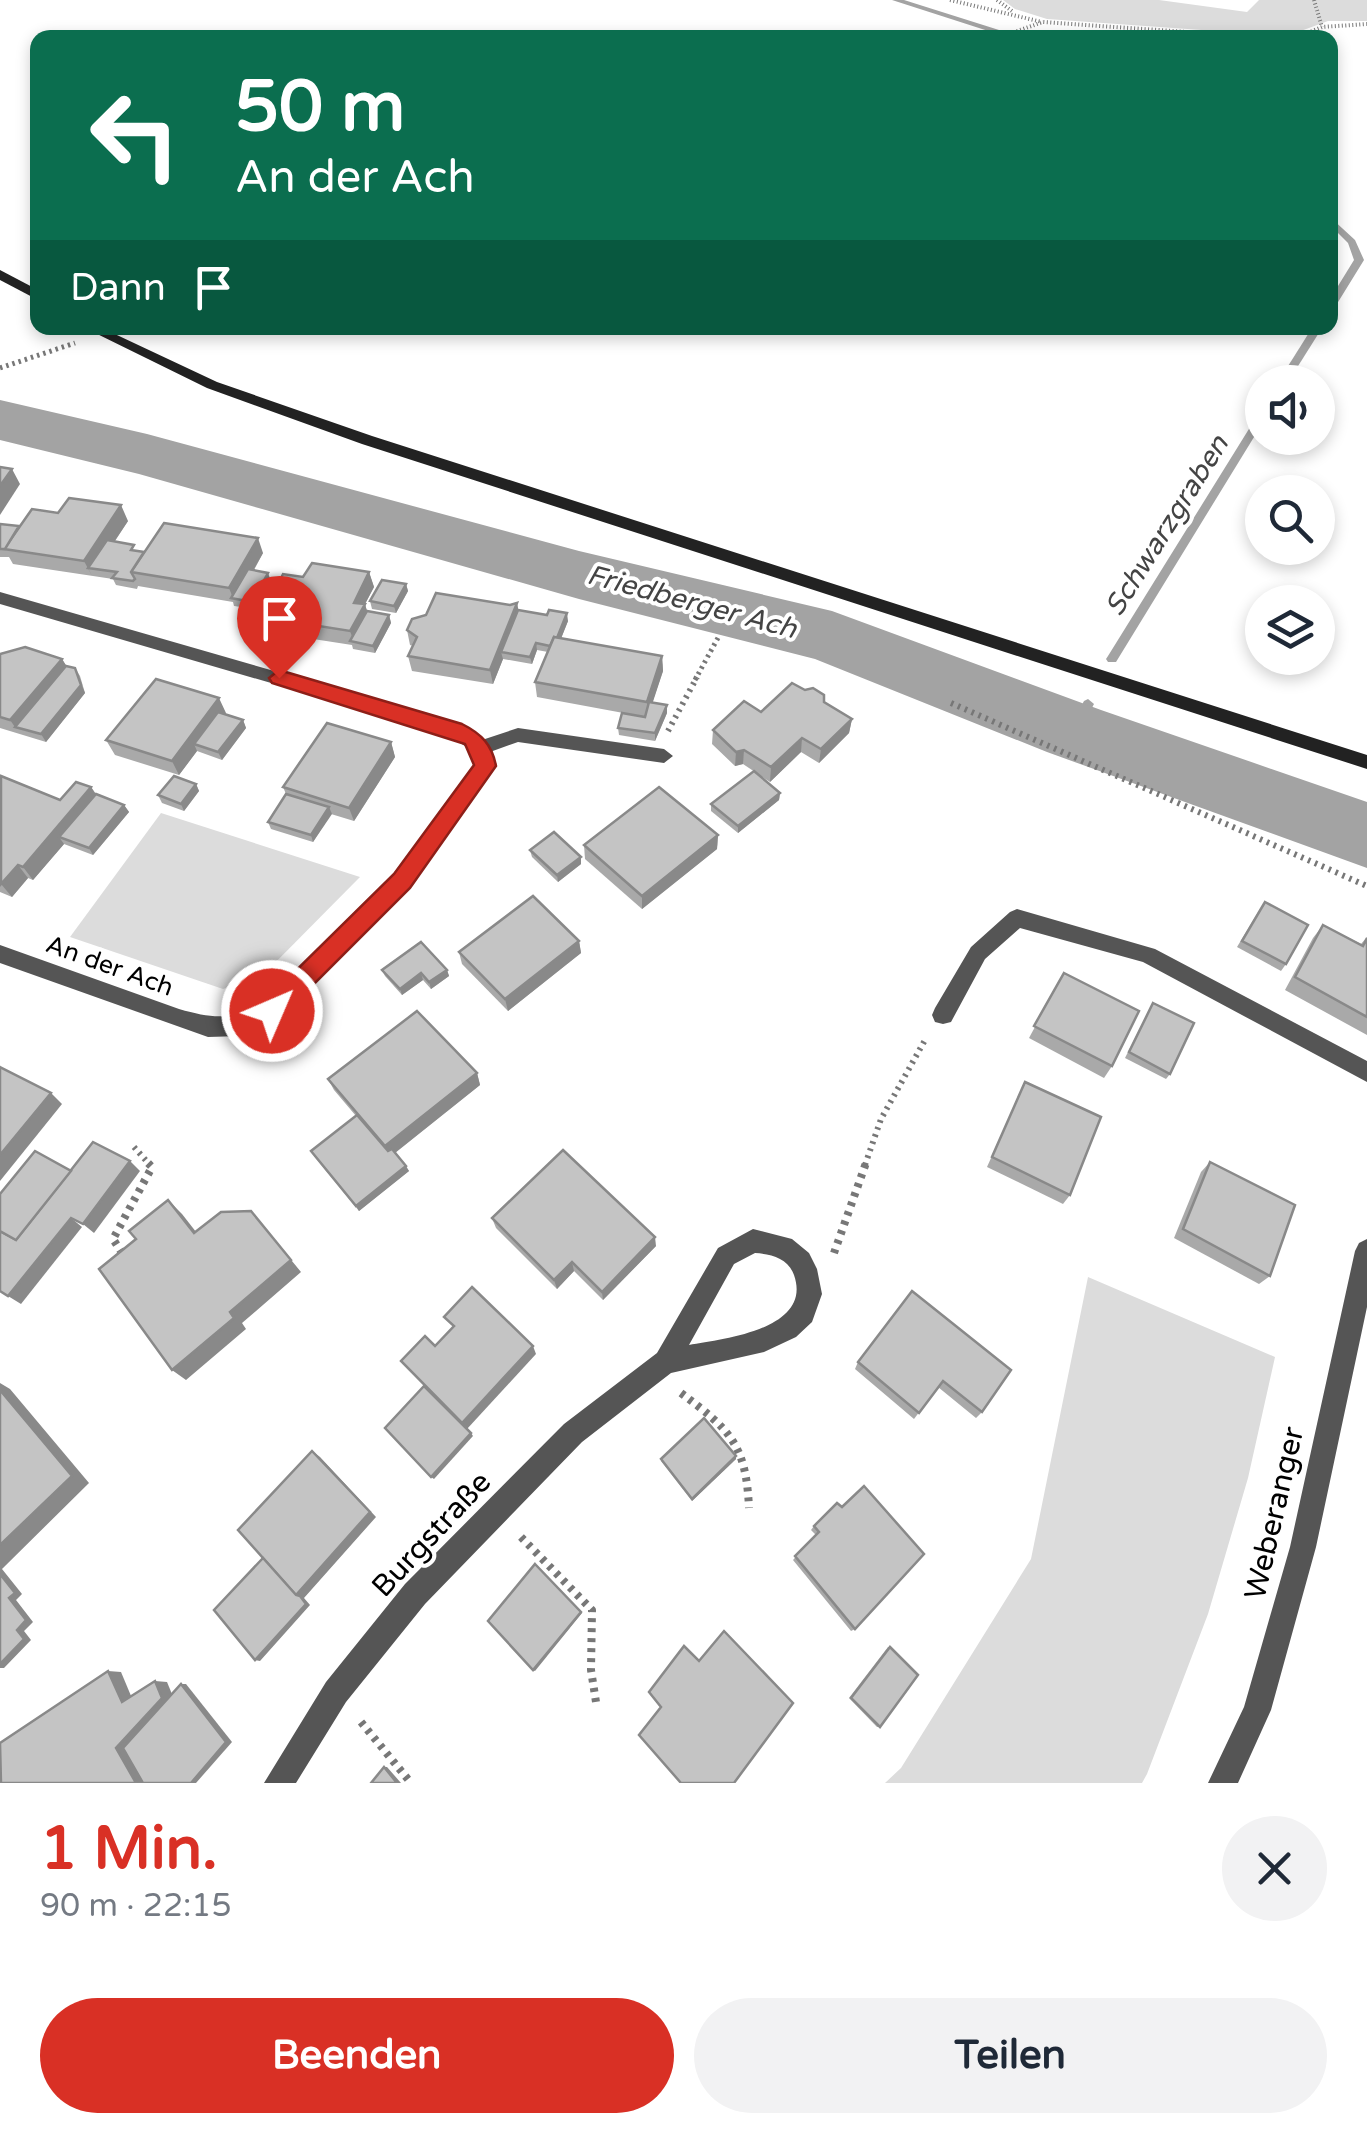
<!DOCTYPE html>
<html lang="de">
<meta charset="utf-8">
<style>
body{margin:0;font-family:"Varela Round",sans-serif;background:#f2f2f3;color:#1f2937;height:100vh;display:flex;flex-direction:column;font-size:38px;white-space:nowrap}
*{box-sizing:border-box;margin:0}
p{font-size:32px;color:#747a83}
.icon{flex:none;width:55px;height:55px;fill:none;stroke:currentColor;stroke-width:2;stroke-linecap:round;stroke-linejoin:round}
.map{position:relative;height:1783px;overflow:hidden}
.side{display:flex;flex-direction:column;background:#fff;flex:1}
.side>*{flex:none}
.guide{position:absolute;left:30px;top:30px;width:1308px;height:305px;border-radius:20px;box-shadow:0 5px 15px #0003;background:#0b6e4f;color:#fff;overflow:hidden}
.tools{position:absolute;left:1245px;top:365px;display:grid;gap:20px}
.tools a{display:grid;place-items:center;width:90px;height:90px;border-radius:50%;background:#fff;box-shadow:0 5px 15px #0003;font-size:50px}
.pin{position:absolute;display:grid;place-items:center;width:85px;height:85px;color:#fff;margin:-102px -42px;border-radius:50% 50% 50% 0;rotate:-45deg;box-shadow:0 0 10px #0007}
.pin .icon{rotate:45deg}
.me{position:absolute;width:110px;margin:-55px;rotate:45deg;stroke-linejoin:round;filter:drop-shadow(0 0 8px #0008)}
.turn{display:flex;align-items:center;gap:35px;height:210px;padding:0 40px;font-size:45px}
.turn .icon{width:130px;height:130px;stroke-width:2.5}
.turn b{display:block;font-size:70px;line-height:85px}
.then{display:flex;align-items:center;height:95px;padding:0 40px;background:#0003;gap:20px;font-size:38px}
.round{display:grid;place-items:center;flex:none;width:105px;height:105px;border-radius:52px;background:#f2f2f3}
.overview{display:flex;align-items:center;justify-content:space-between;height:170px;padding:0 40px}
h1{font-size:60px;font-weight:700;line-height:75px;color:#d93025}
.primary-button{display:flex;gap:20px;margin-top:auto;padding:20px 40px}
.primary-button a{flex:1;height:115px;border-radius:60px;background:#d93025;color:#fff;font-size:40px;font-weight:700;line-height:115px;text-align:center}
.primary-button a+a{background:#f2f2f3;color:#1f2937}
.map>svg:first-child{display:block}
.green{fill:#dcdcdc}
.lines{fill:none;stroke-linecap:round;stroke-linejoin:round}
.stream{fill:#a3a3a3;fill-rule:evenodd}
.river{fill:#a3a3a3;fill-rule:evenodd}
.path-far3{stroke:#777;stroke-width:4;stroke-dasharray:1 2.5;stroke-linecap:butt}
.path-far2{stroke:#777;stroke-width:5;stroke-dasharray:2.5 4;stroke-linecap:butt}
.path-far1{stroke:#777;stroke-width:6;stroke-dasharray:2.5 5;stroke-linecap:butt}
.path{stroke:#777;stroke-width:8;stroke-dasharray:4 6;stroke-linecap:butt}
.minor{fill:#555;fill-rule:evenodd}
.secondary{fill:#222;fill-rule:evenodd}
.wall{fill:#a9a9a9}
.shaded-wall{fill:#898989}
.building{fill:#c4c4c4;stroke:#898989;stroke-width:2.5}
.route{fill:#d93025;stroke:#8d1f18;stroke-width:2.5}
.labels{text-anchor:middle;stroke-width:8;stroke-linejoin:round;paint-order:stroke}
.street-label{font-size:25px;fill:#000;stroke:#fff}
.water-label{font-size:28px;font-style:italic;fill:#444;stroke:#fff}
.near-street-label{font-size:30px;fill:#000;stroke:#fff}
</style>
<div class="map">
<svg width="1367" height="1783" viewBox="0 0 1367 1783">
<rect width="100%" height="100%" fill="#fff"/>
<g class="green">
<polygon points="1003,0 1159,0 1247,12 1259,0 1367,0 1367,21 1328,21 1287,36 1047,19 1015,9"/>
<polygon points="161,813 360,877 261,977 223,989 70,937"/>
<polygon points="1088,1277 1275,1357 1248,1478 1208,1614 1147,1774 1142,1783 885,1783 901,1768 1031,1559"/>
</g>
<g class="lines">
<g class="stream">
<polygon points="892,0 904,0 1024,38 1010,38"/>
<polygon points="1330,217 1355,240 1364,260 1335,307 1330,310 1330,299 1354,260 1348,243 1330,225"/>
<polygon points="1312,328 1322,328 1288,382 1278,382"/>
<polygon points="1262,413 1262,424 1116,662 1108,662 1106,659 1108,656 1257,416"/>
<polygon points="1088,699 1094,704 1078,734 1074,736 1070,734 1068,731 1084,701"/>
</g>
<polygon class="river" points="0,400 147,434 579,551 832,611 1101,710 1367,802 1367,868 1047,752 815,659 579,599 139,474 0,440"/>
<g class="path-far3">
<polyline points="950,0 1042,22"/>
<polyline points="997,0 1012,11"/>
<polyline points="1314,0 1322,27"/>
<polyline points="997,38 1043,22 1273,38"/>
<polyline points="1295,38 1322,27 1367,24"/>
</g>
<g class="path-far2">
<polyline points="0,368 75,343"/>
<polyline points="695,680 719,636"/>
</g>
<g class="path-far1">
<polyline points="951,703 1367,886"/>
<polyline points="668,731 697,677"/>
<polyline points="134,1147 150,1165"/>
<polyline points="865,1165 881,1119 925,1040"/>
</g>
<g class="path">
<polyline points="122,1253 113,1239 152,1167 148,1163"/>
<polyline points="834,1253 866,1163"/>
<path d="M681 1393C730 1430 746 1444 749 1508"/>
<polyline points="521,1537 592,1610 591,1670 596,1702"/>
<polyline points="361,1722 411,1783"/>
</g>
<g class="minor">
<path d="M0 592 455 723 482 740 518 728 664 749 673 756 664 763 518 742 490 752 494 767 492 772 409 887 279 1018 241 1036 208 1037 0 963V945L179 1009C214 1019 231 1020 265 1004L395 875 475 766 469 749 449 735 0 604Z"/>
<polygon points="1017,909 1155,949 1367,1061 1367,1082 1143,962 1020,928 985,959 951,1022 943,1024 935,1022 932,1015 935,1008 971,947 1010,912"/>
<path d="M753 1229 792 1239 809 1253 817 1269 822 1294 812 1322 796 1337 764 1352 671 1373 582 1442 425 1604 346 1702 296 1783H264L326 1682 405 1584 564 1424 657 1353 718 1248ZM755 1253C771 1254 788 1258 794 1275 813 1329 724 1339 689 1345L734 1264Z"/>
<polygon points="1367,1239 1367,1307 1316,1547 1271,1710 1238,1783 1208,1783 1244,1707 1290,1547 1355,1251 1359,1243"/>
</g>
<g class="secondary">
<polygon points="0,270 38,290 38,300 0,280"/>
<polygon points="85,328 102,328 217,382 372,436 1367,755 1367,769 362,444 207,388"/>
</g>
</g>
<g class="wall">
<polygon points="128,521 115,541 137,551 144,552 263,553 254,570 271,581 255,609 234,606 233,602 138,586 137,589 116,585 113,579 13,564 9,557 0,557 0,524 20,527"/>
<polygon points="369,572 374,587 365,604 367,611 389,615 391,623 375,653 353,649 352,645 268,632 262,617 303,577"/>
<polygon points="406,584 408,591 396,613 372,609 370,601"/>
<polygon points="517,603 518,610 568,621 561,638 662,656 663,671 652,703 667,705 667,713 655,741 619,735 618,728 645,717 537,697 535,682 548,652 537,650 532,664 503,659 493,684 412,671 408,656 413,646 410,645 407,630"/>
<polygon points="0,654 62,659 66,666 75,668 80,676 85,693 46,742 0,728"/>
<polygon points="824,702 852,719 849,733 819,763 801,752 770,782 743,764 735,766 712,744 713,730"/>
<polygon points="226,713 225,714 243,720 246,728 222,760 197,751 179,775 115,755 106,740"/>
<polygon points="391,742 395,757 354,821 331,814 313,842 271,829 268,822 286,794 283,787"/>
<polygon points="0,777 60,800 91,787 96,794 124,805 129,812 93,855 64,844 33,880 28,878 12,897 0,892"/>
<polygon points="196,784 199,791 184,811 162,803 158,795"/>
<polygon points="780,793 779,800 738,833 711,811 711,804"/>
<polygon points="718,835 717,849 642,909 585,859 584,845"/>
<polygon points="530,850 581,864 558,882 532,857"/>
<polygon points="1260,909 1286,964 1281,971 1237,947"/>
<polygon points="1323,925 1361,944 1367,937 1367,1035 1285,990 1313,938"/>
<polygon points="579,941 581,953 508,1011 462,964 459,952"/>
<polygon points="382,970 447,970 449,976 431,989 423,980 402,995 385,976"/>
<polygon points="1064,973 1112,1066 1104,1078 1029,1038"/>
<polygon points="1153,1003 1170,1074 1166,1079 1125,1058"/>
<polygon points="477,1073 480,1085 395,1153 409,1171 359,1211 314,1156 356,1116 334,1090 328,1079"/>
<polygon points="1025,1082 1070,1195 1063,1204 987,1167"/>
<polygon points="1210,1162 1270,1276 1259,1284 1174,1238 1201,1172"/>
<polygon points="492,1218 656,1246 603,1300 574,1271 557,1289 496,1228"/>
<polygon points="912,1291 982,1412 976,1418 938,1387 914,1419 855,1369 858,1362"/>
<polygon points="661,1459 736,1459 692,1501 661,1461"/>
<polygon points="842,1507 855,1629 851,1631 793,1560 816,1535 811,1530 814,1526"/>
<polygon points="888,1647 890,1647 880,1727 877,1727 849,1698"/>
</g>
<g class="shaded-wall">
<polygon points="12,469 20,484 0,515 0,486"/>
<polygon points="121,505 128,521 96,569 88,568 92,576 84,561"/>
<polygon points="258,538 263,553 237,599 233,598 229,588"/>
<polygon points="369,572 374,587 365,604 369,619 354,642 350,631 354,603"/>
<polygon points="268,573 271,581 255,609 252,602"/>
<polygon points="406,584 408,591 396,613 394,606"/>
<polygon points="517,603 520,618 501,652 503,659 493,684 490,670"/>
<polygon points="567,613 568,621 555,654 554,646"/>
<polygon points="389,615 391,623 375,653 373,646"/>
<polygon points="536,643 537,650 532,664 530,657"/>
<polygon points="662,656 663,671 648,717 647,702"/>
<polygon points="62,659 71,673 15,727 10,720"/>
<polygon points="75,668 85,693 46,742 41,734"/>
<polygon points="219,698 226,713 201,746 194,744 197,751 179,775 172,761"/>
<polygon points="667,705 667,713 655,741 655,733"/>
<polygon points="852,719 849,733 819,763 821,749"/>
<polygon points="243,720 246,728 222,760 218,752"/>
<polygon points="802,738 801,752 770,782 771,767"/>
<polygon points="391,742 395,757 354,821 349,808"/>
<polygon points="744,750 743,764 735,766 736,752"/>
<polygon points="196,784 199,791 184,811 181,804"/>
<polygon points="91,787 100,801 59,837 64,844 33,880 23,867"/>
<polygon points="780,793 779,800 738,833 738,826"/>
<polygon points="124,805 129,812 93,855 89,848"/>
<polygon points="329,807 332,814 313,842 311,835"/>
<polygon points="718,835 717,849 642,909 642,896"/>
<polygon points="581,857 581,864 558,882 557,875"/>
<polygon points="18,865 28,878 12,897 1,884"/>
<polygon points="579,941 581,953 508,1011 505,999"/>
<polygon points="447,970 449,976 431,989 429,982"/>
<polygon points="421,973 423,980 402,995 400,989"/>
<polygon points="477,1073 480,1085 391,1156 385,1146"/>
<polygon points="51,1093 62,1104 0,1181 0,1155"/>
<polygon points="130,1161 140,1171 94,1233 83,1224"/>
<polygon points="406,1166 409,1171 359,1211 356,1206"/>
<polygon points="168,1200 182,1214 207,1246 194,1233"/>
<polygon points="251,1211 301,1272 242,1323 246,1329 186,1380 172,1370 230,1312"/>
<polygon points="71,1218 82,1227 21,1304 8,1296"/>
<polygon points="655,1237 656,1246 603,1300 602,1292"/>
<polygon points="572,1262 574,1271 557,1289 554,1280"/>
<polygon points="533,1346 536,1354 467,1429 462,1423"/>
<polygon points="0,1383 10,1389 89,1483 2,1569 22,1594 16,1600 33,1622 24,1631 31,1640 4,1668 0,1668 0,1664 17,1630 9,1598 0,1574"/>
<polygon points="471,1433 473,1436 434,1479 431,1477"/>
<polygon points="312,1451 320,1457 376,1517 304,1598 310,1605 260,1661 255,1660"/>
<polygon points="736,1456 736,1459 692,1501 692,1499"/>
<polygon points="581,1612 582,1613 535,1671 533,1670"/>
<polygon points="108,1671 121,1672 134,1703 122,1702"/>
<polygon points="155,1681 167,1682 174,1699 150,1783 136,1783 116,1748"/>
<polygon points="181,1684 186,1684 232,1742 196,1783 191,1783"/>
<polygon points="384,1767 387,1767 401,1783 397,1783"/>
</g>
<g class="building">
<polygon points="0,467 12,469 0,486"/>
<polygon points="69,498 121,505 84,561 4,549 32,509 58,513"/>
<polygon points="164,523 258,538 229,588 131,572"/>
<polygon points="0,524 19,526 5,549 0,549"/>
<polygon points="107,540 134,545 131,550 144,552 131,572 135,579 133,581 112,578 117,572 88,568"/>
<polygon points="312,563 369,572 354,603 365,604 350,631 262,617 283,574 303,577"/>
<polygon points="248,569 268,573 252,602 231,598"/>
<polygon points="382,580 406,584 394,606 370,601"/>
<polygon points="436,593 510,605 517,603 490,670 408,656 417,637 407,630 412,619 426,615"/>
<polygon points="518,610 547,615 549,610 567,613 557,638 554,637 550,646 536,643 530,657 501,652"/>
<polygon points="367,611 389,615 373,646 350,641"/>
<polygon points="554,637 662,656 647,702 535,682"/>
<polygon points="25,647 62,659 10,720 0,717 0,654"/>
<polygon points="66,666 75,668 81,685 41,734 15,727"/>
<polygon points="156,679 219,698 172,761 106,740"/>
<polygon points="792,683 805,690 813,688 824,695 824,702 852,719 821,749 802,738 771,767 744,750 736,752 713,730 744,701 761,712"/>
<polygon points="649,702 667,705 655,733 618,728 622,713 645,717"/>
<polygon points="218,712 243,720 218,752 194,744"/>
<polygon points="327,723 391,742 349,808 283,787"/>
<polygon points="754,771 780,793 738,826 711,804"/>
<polygon points="1,776 60,800 76,782 91,787 23,867 18,865 1,884"/>
<polygon points="174,776 196,784 181,804 158,795"/>
<polygon points="659,787 718,835 642,896 584,845"/>
<polygon points="96,794 124,805 89,848 59,837"/>
<polygon points="286,794 329,807 311,835 268,822"/>
<polygon points="554,832 581,857 557,875 530,850"/>
<polygon points="533,896 579,941 505,999 459,952"/>
<polygon points="1265,902 1308,925 1286,964 1242,941"/>
<polygon points="1323,925 1363,946 1367,938 1367,1017 1295,977"/>
<polygon points="421,942 447,970 429,982 421,973 400,989 382,970"/>
<polygon points="1064,973 1139,1011 1112,1066 1034,1026"/>
<polygon points="1153,1003 1194,1023 1170,1074 1129,1052"/>
<polygon points="417,1011 477,1073 385,1146 328,1079"/>
<polygon points="0,1067 51,1093 0,1155"/>
<polygon points="1025,1082 1101,1117 1070,1195 992,1157"/>
<polygon points="357,1115 388,1151 392,1149 406,1166 356,1206 311,1151"/>
<polygon points="93,1142 130,1161 83,1224 71,1218 8,1296 0,1291 0,1231 16,1240"/>
<polygon points="563,1150 655,1237 602,1292 572,1262 554,1280 492,1218"/>
<polygon points="35,1151 71,1171 16,1240 0,1231 0,1194"/>
<polygon points="1210,1162 1295,1205 1270,1276 1183,1229"/>
<polygon points="168,1200 194,1233 221,1212 251,1211 291,1260 230,1312 234,1318 172,1370 99,1269 136,1239 129,1231"/>
<polygon points="472,1287 533,1346 462,1423 401,1361 425,1336 435,1346 454,1326 444,1317"/>
<polygon points="912,1291 1011,1370 982,1412 943,1381 919,1413 858,1362"/>
<polygon points="424,1386 471,1433 431,1477 385,1428"/>
<polygon points="0,1390 72,1476 0,1545"/>
<polygon points="704,1418 736,1456 692,1499 661,1459"/>
<polygon points="312,1451 370,1512 296,1595 238,1530"/>
<polygon points="864,1486 924,1554 855,1629 795,1556 819,1532 814,1526 837,1503 842,1507"/>
<polygon points="263,1558 296,1595 300,1596 306,1604 255,1660 214,1610"/>
<polygon points="535,1564 581,1612 533,1670 488,1621"/>
<polygon points="0,1574 15,1593 9,1598 26,1620 17,1630 24,1639 0,1664"/>
<polygon points="724,1631 793,1703 734,1783 681,1783 639,1735 661,1707 649,1692 684,1646 699,1661"/>
<polygon points="890,1647 918,1675 880,1727 851,1698"/>
<polygon points="108,1671 122,1702 155,1681 162,1698 116,1748 136,1783 1,1783 0,1743"/>
<polygon points="181,1684 226,1742 191,1783 143,1783 123,1748"/>
<polygon points="384,1767 397,1783 371,1783"/>
</g>
<path class="route" d="M279 670 462 724C482 734 492 745 496 766L410 888 280 1018 272 1021 263 1018 260 1011 263 1003 394 874 474 765 465 744 272 683 269 678Z"/>
<g class="labels">
<g class="street-label">
<text transform="translate(110 965) rotate(20)" y="9">An der Ach</text>
</g>
<g class="water-label">
<text transform="translate(1166 525) rotate(-58)" y="10">Schwarzgraben</text>
<text transform="translate(692 601) rotate(15)" y="10">Friedberger Ach</text>
</g>
<g class="near-street-label">
<text transform="translate(1274 1513) rotate(-77)" y="10">Weberanger</text>
<text transform="translate(431 1534) rotate(-47)" y="10">Burgstraße</text>
</g>
</g>
</svg>
<div class="tools">
<a><svg class="icon" aria-label="sound" viewBox="0 0 24 24"><path d="M4 9h4l5-4v14l-5-4H4zM17 9q2 3 0 6"/></svg></a>
<a><svg class="icon" aria-label="search" viewBox="0 0 24 24"><circle cx="10" cy="10" r="6"/><path d="M15 15l6 6"/></svg></a>
<a><svg class="icon" aria-label="layers" viewBox="0 0 24 24"><path d="M12 4l9 5-9 5-9-5zM3 14l9 5 9-5"/></svg></a>
</div>
<div class="pin" style="left:279px;top:678px;background:#d93025"><svg class="icon" aria-label="arrive" viewBox="0 0 24 24"><path d="M6 21V4h12l-3 4 3 4H6"/></svg></div>
<svg class="me" style="left:272px;top:1011px" viewBox="-20 -20 40 40"><circle r="17" fill="#d93025" stroke="#fff" stroke-width="3"/><path d="M0-11L8 9 0 5-8 9z" fill="#fff"/></svg>
<div class="guide">
<div class="turn"><svg class="icon" aria-label="left" viewBox="0 0 24 24"><path d="M17 20v-9H6M10 6l-5 5 5 5"/></svg><div><b>50 m</b>An der Ach</div></div>
<div class="then">Dann<svg class="icon" aria-label="arrive" viewBox="0 0 24 24"><path d="M6 21V4h12l-3 4 3 4H6"/></svg></div>
</div>
</div>
<section class="side">
<div class="overview"><div><h1>1 Min.</h1><p>90 m · 22:15</p></div><a class="round"><svg class="icon" aria-label="close" viewBox="0 0 24 24"><path d="M6 6l12 12M18 6L6 18"/></svg></a></div>
<div class="primary-button"><a>Beenden</a><a>Teilen</a></div>
</section>
